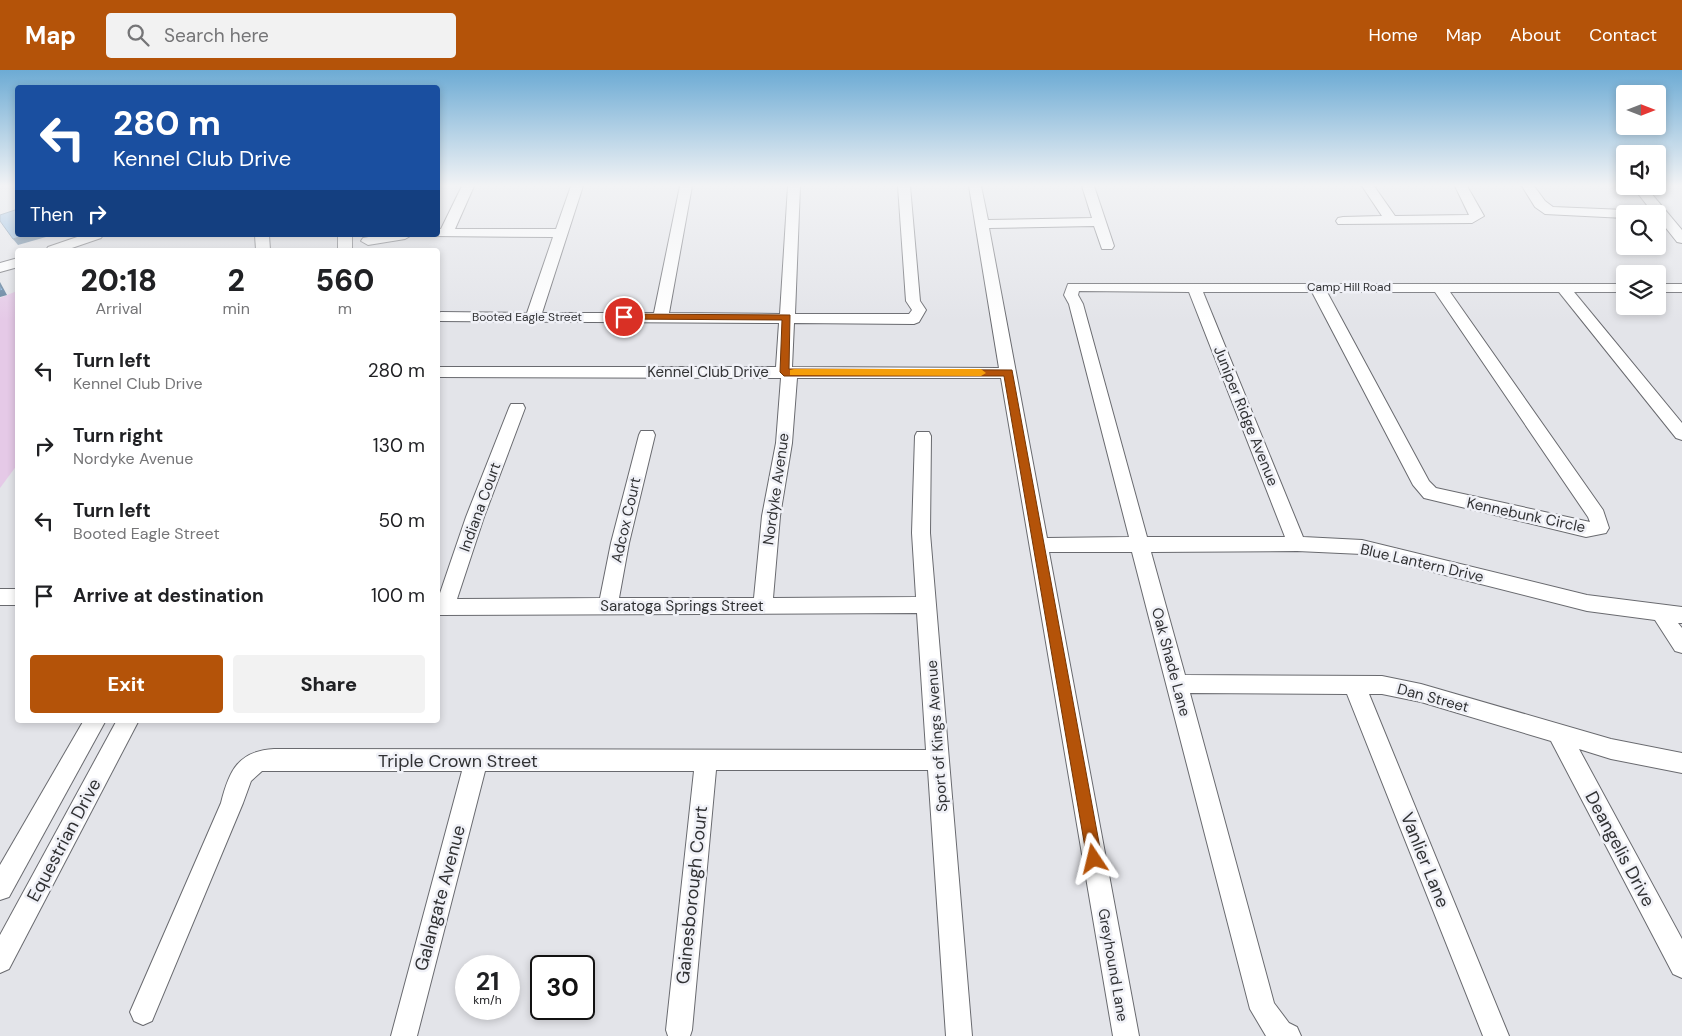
<!DOCTYPE html>
<style>
body{margin:0;font-family:"DM Sans",sans-serif;background:#f2f2f2;color:#202124;height:100vh;display:flex;flex-direction:column;font-size:19px;white-space:nowrap}
*{box-sizing:border-box;margin:0}
p{font-size:16px;color:#757577}
.icon{flex:none;width:28px;height:28px;fill:none;stroke:currentColor;stroke-width:2;stroke-linecap:round;stroke-linejoin:round}
.map{position:relative;flex:1;overflow:hidden}
.drawer{position:absolute;left:15px;top:178px;width:425px;height:475px;display:flex;flex-direction:column;background:#fff;border-radius:5px;box-shadow:0 2px 8px #0003}
.drawer>*{flex:none}
.hud{position:absolute;left:15px;top:15px;width:425px;height:152px;border-radius:5px;box-shadow:0 2px 8px #0003;background:#1a4fa0;color:#fff;overflow:hidden}
.needle{width:32px;rotate:90deg}
.buttons{position:absolute;left:1616px;top:15px;display:grid;gap:10px}
.buttons a{display:grid;place-items:center;width:50px;height:50px;border-radius:5px;background:#fff;box-shadow:0 2px 8px #0003;font-size:25px}
.speed{position:absolute;left:455px;top:885px;display:flex;gap:10px;font-size:25px;font-weight:700;text-align:center}
.speed>*{display:grid;place-content:center;width:65px;height:65px;border-radius:50%;background:#fff;box-shadow:0 2px 8px #0003;line-height:1}
.speed small{font-size:12px;font-weight:400}
.speed .limit{border:2px solid #111;border-radius:8px;background:#fff;color:#111}
.pin{position:absolute;display:grid;place-items:center;width:42px;height:42px;color:#fff;margin:-21px;border:2px solid #fff;border-radius:50%;box-shadow:0 1px 5px #0007}
.me{position:absolute;width:55px;margin:-28px;rotate:350deg;stroke-linejoin:round;filter:drop-shadow(0 0 4px #0008)}
.turn{display:flex;align-items:center;gap:18px;height:105px;padding:0 15px;font-size:22px}
.turn .icon{width:65px;height:65px;stroke-width:2.5}
.turn b{display:block;font-size:35px;line-height:42px}
.then{display:flex;align-items:center;height:48px;padding:0 15px;background:#0003;gap:10px;font-size:19px}
.eta{display:flex;justify-content:space-evenly;align-items:center;height:85px;text-align:center}
.eta b{font-size:30px;font-weight:800;line-height:35px}
.primary-button{display:flex;gap:10px;margin-top:auto;padding:10px 15px}
.primary-button a{flex:1;height:58px;border-radius:5px;background:#b45309;color:#fff;font-size:20px;font-weight:800;line-height:58px;text-align:center}
.primary-button a+a{background:#f2f2f2;color:#202124}
ul{padding:0;list-style:none}
li{display:flex;align-items:center;gap:15px;height:75px;padding:0 15px}
li div{flex:1}
li b{display:block;font-size:19px}
li em{font-style:normal}
header{display:flex;align-items:center;gap:30px;box-sizing:border-box;height:70px;padding:0 25px;background:#b45309;color:#fff}
header strong{font-size:24px}
nav{display:flex;gap:28px;margin-inline-start:auto;font-size:18px}
.search{width:350px;height:45px;background:#f2f2f2;display:flex;align-items:center;gap:12px;box-sizing:border-box;padding:0 18px;border-radius:5px;color:#757577;font-size:19px}
.map>svg:first-child{display:block}
.green{fill:#e5c9e7}
.lines{fill:none;stroke-linecap:round;stroke-linejoin:round}
.minor-casing{stroke:#696a6f;stroke-width:2}
.minor{fill:#fff;fill-rule:evenodd}
.shaded-wall{fill:#5b7c9a}
.building{fill:#82b1dc;stroke:#5b7c9a}
.route{fill:#b45309;stroke:#753606}
.slow{fill:#f59e0b}
.labels{text-anchor:middle;stroke-width:5;stroke-linejoin:round;paint-order:stroke}
.far-street-label{font-size:12px;fill:#313234;stroke:#f0f1f7}
.street-label{font-size:15px;fill:#313234;stroke:#f0f1f7}
.near-street-label{font-size:18px;fill:#313234;stroke:#f0f1f7}
</style>
<header>
<strong>Map</strong>
<div class="search"><svg class="icon" aria-label="search" viewBox="0 0 24 24"><circle cx="10" cy="10" r="6"/><path d="M15 15l6 6"/></svg>Search here</div>
<nav><a>Home</a><a>Map</a><a>About</a><a>Contact</a></nav>
</header>
<div class="map">
<svg width="1682" height="966" viewBox="0 0 1682 966">
<rect width="100%" height="100%" fill="#e3e4e9"/>
<polygon class="green" points="17,221 17,395 0,418 0,228"/>
<g class="lines">
<defs>
<g id="minor">
<path d="M462 116H474L455 159H556L571 116H583L542 243H654L680 116H692L669 243 780 244 788 116H800L795 244H909L912 240 906 231 898 116H910L920 231 926 240 919 252 914 254 794 253 792 297 999 298 969 116H981L988 150 1092 148 1082 116H1094L1114 176 1112 179H1102L1094 156 989 158 1047 468 1129 467 1069 234 1064 225 1068 214H1625V222H1574L1682 353V370L1676 368 1559 222H1450L1603 440 1609 458 1606 463 1586 467 1424 428 1413 415 1312 222H1203L1303 467 1362 470 1587 525 1682 537V553H1678L1682 558V583L1675 581 1655 550 1587 541 1362 484 1297 481 1151 482 1185 605 1382 606 1421 614 1611 669 1682 683V703L1611 689 1579 679 1682 869V908L1673 904 1551 671 1421 632 1382 624H1369L1509 966H1483L1347 624 1190 623 1274 933 1289 953 1297 957 1301 966H1266L1250 939 1132 482H1049L1139 966H1113L1001 308H797L792 373 780 446 773 528 916 527 912 463 915 366 917 362H929L931 366 930 463 972 966H946L928 700H716L692 960 690 966H668L666 960 694 701H485L417 966H391L462 701H262L251 711 243 733 152 951 143 955 134 951 130 942 221 733C229 701 238 681 274 679L926 680 917 543 438 545V529L466 447 509 338 511 334H523L525 338 484 447 457 529 600 528 611 473 639 365 641 361H653L655 365 629 473 619 528H754L762 446 776 373 781 308 438 307V297H776L779 253 438 251V243L441 242 527 243 553 167 433 166 438 165V159H441ZM1079 221 1189 222 1285 467H1147L1083 234 1078 225ZM1327 222H1435L1588 447 1590 452 1436 418 1429 411Z"/>
<polygon points="1362,116 1374,116 1395,146 1469,145 1455,116 1467,116 1484,146 1472,153 1338,154 1336,151 1338,148 1343,147 1382,146"/>
<polygon points="1522,116 1534,116 1545,131 1553,137 1625,140 1631,144 1625,144 1625,148 1545,144 1535,137"/>
<polygon points="1632,116 1645,116 1682,160 1682,173 1677,172 1658,148 1658,144 1654,144"/>
<polygon points="83,165 103,165 101,168 66,180 46,180 48,177"/>
<polygon points="255,165 269,165 270,180 256,180"/>
<rect x="338" y="165" width="14" height="15"/>
<polygon points="380,165 412,165 405,169 368,175 361,171 363,168"/>
<polygon points="18,188 18,197 0,202 0,193"/>
<rect x="1658" y="214" width="24" height="8"/>
<rect x="0" y="519" width="18" height="16"/>
<polygon points="84,650 106,650 9,827 0,830 0,795"/>
<polygon points="117,650 139,650 9,899 0,903 0,865"/>
</g>
</defs>
<use href="#minor" class="minor-casing"/>
<use href="#minor" class="minor"/>
</g>
<g class="shaded-wall">
<polygon points="26,165 44,165 46,167 18,175 13,169"/>
<polygon points="0,212 7,225 0,227"/>
</g>
<g class="building">
<polygon points="18,139 18,165 26,165 13,169 0,151 0,145"/>
<polygon points="0,215 3,220 0,221"/>
</g>
<linearGradient id="sky" x2="0" y2="1"><stop stop-color="#6dabd4"/><stop offset="0.46" stop-color="#f2f3f5"/><stop offset="1" stop-color="#f2f3f5" stop-opacity="0"/></linearGradient>
<rect width="1682" height="251" fill="url(#sky)"/>
<polygon class="route" points="624,244 790,245 789,299 1012,300 1102,789 1099,794 1094,796 1089,794 1087,789 1004,306 784,306 780,302 782,250 621,249 621,245"/>
<polygon class="slow" points="794,299 981,299 986,303 981,306 790,305 790,300"/>
<g class="labels">
<g class="far-street-label">
<text x="1349" y="221">Camp Hill Road</text>
<text x="527" y="251">Booted Eagle Street</text>
</g>
<g class="street-label">
<text x="708" y="307">Kennel Club Drive</text>
<text transform="translate(1246 346) rotate(68)" y="5">Juniper Ridge Avenue</text>
<text transform="translate(776 419) rotate(-82)" y="5">Nordyke Avenue</text>
<text transform="translate(480 437) rotate(-70)" y="5">Indiana Court</text>
<text transform="translate(1526 445) rotate(12)" y="5">Kennebunk Circle</text>
<text transform="translate(626 450) rotate(-77)" y="5">Adcox Court</text>
<text transform="translate(1422 493) rotate(13)" y="5">Blue Lantern Drive</text>
<text x="682" y="541">Saratoga Springs Street</text>
<text transform="translate(1171 592) rotate(75)" y="5">Oak Shade Lane</text>
<text transform="translate(1433 628) rotate(15)" y="5">Dan Street</text>
<text transform="translate(937 666) rotate(-94)" y="5">Sport of Kings Avenue</text>
<text transform="translate(1113 895) rotate(80)" y="5">Greyhound Lane</text>
</g>
<g class="near-street-label">
<text x="458" y="697">Triple Crown Street</text>
<text transform="translate(64 770) rotate(-62)" y="6">Equestrian Drive</text>
<text transform="translate(1620 779) rotate(62)" y="6">Deangelis Drive</text>
<text transform="translate(1425 790) rotate(68)" y="6">Vanlier Lane</text>
<text transform="translate(692 825) rotate(-84)" y="6">Gainesborough Court</text>
<text transform="translate(440 828) rotate(-75)" y="6">Galangate Avenue</text>
</g>
</g>
</svg>
<div class="buttons">
<a><svg class="needle" viewBox="-14 -14 28 28"><path d="M0-13l5 13h-10z" fill="#e53935"/><path d="M0 13l5-13h-10z" fill="#757577"/></svg></a>
<a><svg class="icon" aria-label="sound" viewBox="0 0 24 24"><path d="M4 9h4l5-4v14l-5-4H4zM17 9q2 3 0 6"/></svg></a>
<a><svg class="icon" aria-label="search" viewBox="0 0 24 24"><circle cx="10" cy="10" r="6"/><path d="M15 15l6 6"/></svg></a>
<a><svg class="icon" aria-label="layers" viewBox="0 0 24 24"><path d="M12 4l9 5-9 5-9-5zM3 14l9 5 9-5"/></svg></a>
</div>
<div class="speed"><div>21<small>km/h</small></div><div class="limit">30</div></div>
<div class="pin" style="left:624px;top:247px;background:#d93025"><svg class="icon" aria-label="arrive" viewBox="0 0 24 24"><path d="M6 21V4h12l-3 4 3 4H6"/></svg></div>
<svg class="me" style="left:1094px;top:789px" viewBox="-20 -20 40 40"><path d="M0-17L14 15 0 8-14 15z" fill="#b45309" stroke="#fff" stroke-width="4"/></svg>
<div class="hud">
<div class="turn"><svg class="icon" aria-label="left" viewBox="0 0 24 24"><path d="M17 20v-9H6M10 6l-5 5 5 5"/></svg><div><b>280 m</b>Kennel Club Drive</div></div>
<div class="then">Then<svg class="icon" aria-label="right" viewBox="0 0 24 24"><path d="M7 20v-9h11M14 6l5 5-5 5"/></svg></div>
</div>
<section class="drawer">
<div class="eta">
<div><b>20:18</b><p>Arrival</p></div>
<div><b>2</b><p>min</p></div>
<div><b>560</b><p>m</p></div>
</div>
<ul>
<li><svg class="icon" aria-label="left" viewBox="0 0 24 24"><path d="M17 20v-9H6M10 6l-5 5 5 5"/></svg><div><b>Turn left</b><p>Kennel Club Drive</p></div><em>280 m</em></li>
<li><svg class="icon" aria-label="right" viewBox="0 0 24 24"><path d="M7 20v-9h11M14 6l5 5-5 5"/></svg><div><b>Turn right</b><p>Nordyke Avenue</p></div><em>130 m</em></li>
<li><svg class="icon" aria-label="left" viewBox="0 0 24 24"><path d="M17 20v-9H6M10 6l-5 5 5 5"/></svg><div><b>Turn left</b><p>Booted Eagle Street</p></div><em>50 m</em></li>
<li><svg class="icon" aria-label="arrive" viewBox="0 0 24 24"><path d="M6 21V4h12l-3 4 3 4H6"/></svg><div><b>Arrive at destination</b></div><em>100 m</em></li>
</ul>
<div class="primary-button"><a>Exit</a><a>Share</a></div>
</section>
</div>
